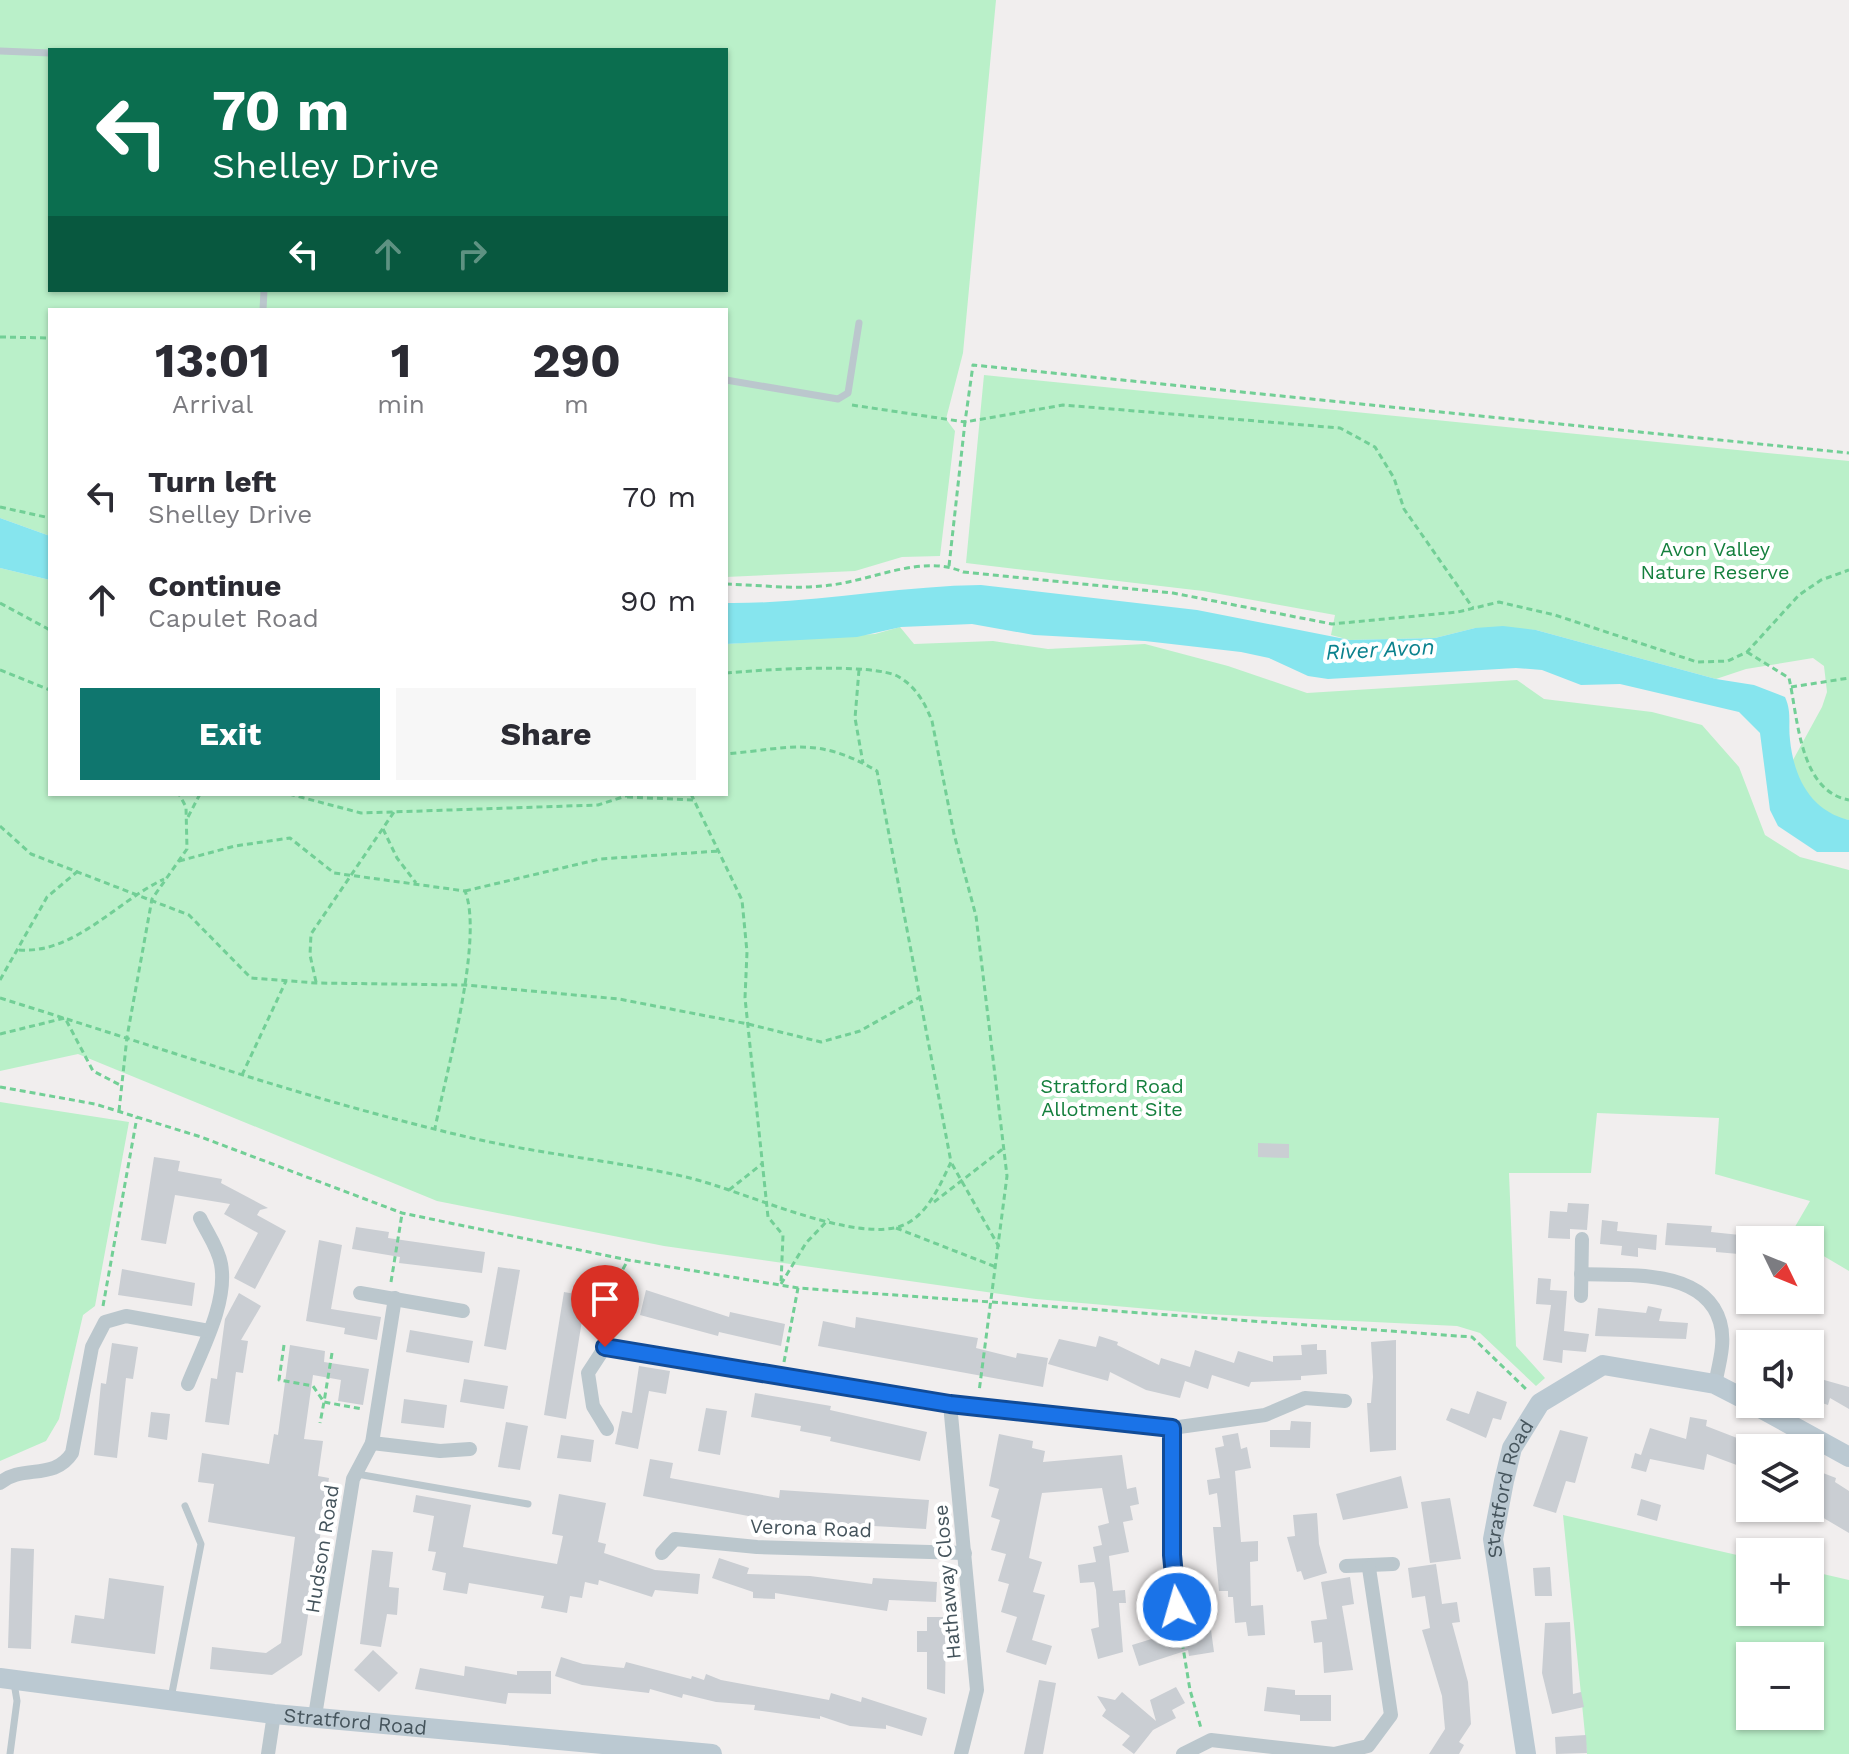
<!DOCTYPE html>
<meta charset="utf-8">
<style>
body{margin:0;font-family:"Work Sans",sans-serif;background:#f7f7f7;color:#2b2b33;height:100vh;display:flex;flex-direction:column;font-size:30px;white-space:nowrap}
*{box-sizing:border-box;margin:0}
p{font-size:26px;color:#7c7c81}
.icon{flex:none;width:44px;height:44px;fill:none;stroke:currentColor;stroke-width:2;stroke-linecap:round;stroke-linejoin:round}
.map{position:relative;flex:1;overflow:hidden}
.panel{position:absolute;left:48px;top:308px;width:680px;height:488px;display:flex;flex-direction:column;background:#fff;border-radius:0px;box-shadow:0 2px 6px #0004}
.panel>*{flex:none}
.top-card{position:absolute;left:48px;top:48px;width:680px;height:244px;border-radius:0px;box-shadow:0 2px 6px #0004;background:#0b6e4f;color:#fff;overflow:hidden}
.needle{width:52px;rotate:133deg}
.fabs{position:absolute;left:1736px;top:1226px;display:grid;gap:16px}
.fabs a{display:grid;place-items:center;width:88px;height:88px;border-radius:0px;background:#fff;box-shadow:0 2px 6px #0004;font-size:40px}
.pin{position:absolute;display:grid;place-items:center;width:68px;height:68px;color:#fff;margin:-82px -34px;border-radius:50% 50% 50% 0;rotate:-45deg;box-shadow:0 0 8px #0007}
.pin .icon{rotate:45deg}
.me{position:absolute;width:88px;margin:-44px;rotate:354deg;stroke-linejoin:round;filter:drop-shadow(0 0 6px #0008)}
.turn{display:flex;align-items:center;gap:28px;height:168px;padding:0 32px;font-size:36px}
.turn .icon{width:104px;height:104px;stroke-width:2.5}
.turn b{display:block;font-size:56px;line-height:68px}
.lanes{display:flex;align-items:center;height:76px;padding:0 32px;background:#0003;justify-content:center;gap:40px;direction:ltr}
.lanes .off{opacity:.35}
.eta{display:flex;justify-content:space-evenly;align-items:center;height:136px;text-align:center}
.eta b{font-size:48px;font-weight:700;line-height:56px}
.cta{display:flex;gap:16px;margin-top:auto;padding:16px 32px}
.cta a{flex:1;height:92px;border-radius:0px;background:#0f766e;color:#fff;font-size:32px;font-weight:700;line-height:92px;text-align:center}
.cta a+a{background:#f7f7f7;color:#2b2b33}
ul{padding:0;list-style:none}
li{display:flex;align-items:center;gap:24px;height:104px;padding:0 32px}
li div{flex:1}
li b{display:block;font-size:30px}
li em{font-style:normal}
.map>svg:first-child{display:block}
.green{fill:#baf0c9;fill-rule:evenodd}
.water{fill:#86e5ee}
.building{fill:#caced3}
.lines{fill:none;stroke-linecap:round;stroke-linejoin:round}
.path{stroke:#72cf96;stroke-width:3;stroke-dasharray:6 4;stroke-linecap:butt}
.lane{stroke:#bbc7cd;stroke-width:7}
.street{stroke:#bbc7cd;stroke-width:14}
.secondary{stroke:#bbc9d2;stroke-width:20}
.route-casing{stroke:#114b97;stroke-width:20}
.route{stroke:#1a73e8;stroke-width:14}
.labels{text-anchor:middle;stroke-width:8;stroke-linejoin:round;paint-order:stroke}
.park-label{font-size:20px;fill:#147f3d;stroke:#fff}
.street-label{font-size:20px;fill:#45545c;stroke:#fff}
.water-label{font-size:22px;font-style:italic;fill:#0a818d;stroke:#fff}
</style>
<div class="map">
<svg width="1849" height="1754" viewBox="0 0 1849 1754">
<rect width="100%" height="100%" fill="#f1eeee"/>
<g class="green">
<path d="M0 0H996L963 353 946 419 955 431 940 556 902 557 855 571 726 577V310H50V536L0 518ZM50 50H726V290H50Z"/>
<path d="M984 375 1849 461V820C1843 819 1834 818 1829 815 1814 807 1795 778 1793 760L1822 707 1827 692 1824 666 1813 658 1746 669 1716 679 1536 630 1475 628 1435 638 1350 640 1331 635 1335 615 1203 591 966 563Z"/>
<polygon points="0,568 50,580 50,794 726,794 726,644 875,634 900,627 914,644 993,641 1048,649 1145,644 1228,666 1307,693 1517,680 1544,699 1652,712 1702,725 1739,767 1765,835 1800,857 1849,870 1849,1271 1810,1248 1810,1240 1789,1237 1810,1201 1715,1174 1719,1118 1597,1113 1591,1173 1509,1173 1516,1346 1545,1378 1536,1386 1480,1333 1457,1326 1206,1314 1036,1299 664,1246 437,1201 78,1054 0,1071"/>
<polygon points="0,1102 129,1122 95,1306 83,1315 59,1419 46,1441 0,1461"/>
<path d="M1563 1515 1750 1558V1612H1810V1571L1849 1580V1754H1587ZM1750 1656H1810V1716H1750Z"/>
</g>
<g class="water">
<polygon points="0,518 50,536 50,580 0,568"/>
<path d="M981 585 1197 610 1350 640 1435 638 1475 628 1503 626 1536 630 1716 679 1754 685 1785 697C1792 712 1788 724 1790 740 1794 778 1811 811 1849 820V852H1817L1778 826 1770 810 1760 733 1739 712 1620 684 1581 685 1542 670 1516 668 1328 679 1308 676 1269 658 1241 652 1145 641 1034 635 972 624 901 627 857 637 726 644V603C812 604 896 586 981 585Z"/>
</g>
<g class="building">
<polygon points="1258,1143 1289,1144 1289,1158 1258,1157"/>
<polygon points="154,1157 180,1161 178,1171 222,1179 221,1183 268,1208 260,1210 257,1215 286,1231 255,1289 234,1278 258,1233 224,1214 230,1204 175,1195 166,1244 141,1240"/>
<polygon points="1568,1203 1589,1204 1587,1230 1570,1229 1570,1239 1548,1238 1550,1211 1567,1212"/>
<polygon points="1602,1220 1618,1222 1617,1231 1657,1235 1656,1250 1638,1248 1638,1257 1621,1255 1622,1246 1600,1244"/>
<polygon points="1667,1223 1712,1226 1711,1232 1750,1236 1750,1255 1716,1252 1716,1248 1665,1245"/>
<polygon points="356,1227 389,1232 388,1238 485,1252 482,1273 399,1263 400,1257 352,1249"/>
<polygon points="319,1240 342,1245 331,1309 381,1317 377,1340 344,1334 345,1328 306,1321"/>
<polygon points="498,1267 520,1270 506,1350 484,1346"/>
<polygon points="122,1269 195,1283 192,1306 118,1295"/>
<polygon points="1538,1278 1551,1279 1550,1290 1567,1291 1564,1331 1589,1334 1586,1352 1563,1350 1562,1363 1543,1360 1551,1305 1536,1304"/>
<polygon points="646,1290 729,1317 730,1312 785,1324 781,1346 719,1332 718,1336 640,1315"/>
<polygon points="1737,1290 1750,1292 1750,1308 1736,1306"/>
<polygon points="564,1292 586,1296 566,1419 544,1415"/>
<polygon points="239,1293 261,1306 241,1340 248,1341 243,1373 236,1372 229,1425 205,1422 211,1378 217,1379 225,1319"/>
<polygon points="1648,1306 1662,1309 1659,1321 1688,1323 1686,1339 1595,1336 1598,1308 1646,1313"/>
<polygon points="856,1317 978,1338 976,1348 1016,1358 1017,1353 1048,1358 1043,1387 818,1346 823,1321 855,1328"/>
<polygon points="410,1330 473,1341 469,1363 406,1352"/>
<polygon points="1099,1336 1118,1342 1117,1345 1159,1365 1161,1358 1190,1367 1195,1350 1234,1363 1238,1351 1273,1362 1273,1356 1302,1355 1301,1345 1317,1344 1317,1350 1326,1350 1327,1374 1301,1376 1301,1380 1251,1382 1249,1387 1212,1375 1208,1389 1185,1381 1180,1398 1146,1390 1110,1372 1108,1381 1048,1364 1059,1339 1096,1347"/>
<polygon points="1396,1340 1396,1450 1370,1452 1367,1403 1371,1403 1373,1377 1371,1342"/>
<polygon points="112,1343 138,1347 133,1379 126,1378 117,1458 94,1455 101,1383 106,1384"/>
<polygon points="290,1345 325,1351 324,1362 369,1369 363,1405 338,1401 341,1380 313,1375 304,1439 323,1441 318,1476 329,1478 302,1655 272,1675 210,1669 212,1647 266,1653 281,1643 295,1537 208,1522 214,1484 198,1482 202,1453 269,1464 274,1434 278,1435"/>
<polygon points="639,1366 670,1371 666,1394 649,1391 638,1449 615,1444 622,1411 632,1413"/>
<polygon points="1810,1376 1849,1387 1849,1409 1830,1398 1828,1405 1810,1399"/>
<polygon points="464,1379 508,1386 504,1409 460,1402"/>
<polygon points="1477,1391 1507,1402 1501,1420 1493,1418 1486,1438 1446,1420 1451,1408 1469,1414"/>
<polygon points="755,1393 831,1406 830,1410 927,1432 920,1461 830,1441 831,1437 800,1431 801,1426 751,1417"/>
<polygon points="404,1399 447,1405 444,1428 401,1423"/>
<polygon points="706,1408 727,1411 720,1455 698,1451"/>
<polygon points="151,1412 170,1414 167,1440 148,1437"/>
<polygon points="1690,1417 1707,1420 1706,1426 1750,1443 1750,1470 1707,1454 1704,1470 1650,1459 1646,1472 1631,1468 1635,1453 1641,1455 1650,1428 1686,1439"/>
<polygon points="1291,1421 1311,1422 1310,1448 1270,1447 1270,1430 1290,1430"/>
<polygon points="506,1422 528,1426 520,1470 498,1467"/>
<polygon points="1560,1430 1588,1437 1575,1483 1566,1481 1556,1513 1533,1506"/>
<polygon points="1238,1433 1241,1449 1247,1447 1251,1468 1235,1471 1241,1542 1258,1541 1258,1561 1250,1562 1251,1606 1263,1605 1265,1635 1248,1636 1246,1622 1235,1623 1233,1597 1228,1597 1228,1591 1219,1591 1213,1527 1221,1527 1217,1493 1209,1495 1207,1480 1220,1478 1215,1448 1224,1446 1222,1436"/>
<polygon points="999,1434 1033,1441 1032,1448 1045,1451 1043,1462 1122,1455 1127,1489 1136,1487 1139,1504 1130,1506 1133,1520 1123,1522 1129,1552 1109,1556 1113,1591 1125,1590 1126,1603 1119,1603 1123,1652 1098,1659 1091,1629 1099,1627 1096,1590 1094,1582 1080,1583 1078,1565 1096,1562 1093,1547 1102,1545 1098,1526 1109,1523 1102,1488 1042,1493 1029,1558 1042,1562 1033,1592 1045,1595 1032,1640 1052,1646 1046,1665 1006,1652 1017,1617 1001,1612 1009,1584 998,1581 1006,1554 991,1550 1000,1520 991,1517 999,1489 989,1486"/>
<polygon points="561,1435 594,1440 591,1462 557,1458"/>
<polygon points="650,1459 673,1463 670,1478 779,1498 780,1490 929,1500 926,1529 769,1520 643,1496"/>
<polygon points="1810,1468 1836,1478 1835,1482 1849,1491 1849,1533 1810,1510"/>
<polygon points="1401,1476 1408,1508 1343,1520 1336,1494"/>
<polygon points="559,1494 606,1503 598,1542 606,1544 604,1553 655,1570 700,1574 698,1594 655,1590 652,1597 599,1580 598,1585 585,1582 582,1598 570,1596 567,1613 541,1608 544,1596 469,1583 467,1594 443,1590 446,1573 432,1570 436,1552 428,1551 434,1516 413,1512 416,1495 471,1505 463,1547 557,1564 563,1536 552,1534"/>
<polygon points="1450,1498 1461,1559 1430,1563 1421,1502"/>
<polygon points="1641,1499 1661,1505 1657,1521 1637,1515"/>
<polygon points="1317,1513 1319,1544 1327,1573 1304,1580 1301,1571 1297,1572 1287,1537 1295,1536 1293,1515"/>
<polygon points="11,1548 34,1549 31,1649 8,1648"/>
<polygon points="372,1550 393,1552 389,1587 399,1588 397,1615 387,1614 381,1647 360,1644"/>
<polygon points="719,1558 749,1568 747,1574 810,1576 872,1584 873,1578 937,1582 936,1602 889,1600 887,1611 775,1593 775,1599 753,1598 753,1592 712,1578"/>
<polygon points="1436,1564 1442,1604 1457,1602 1460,1622 1452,1623 1468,1682 1471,1724 1459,1742 1464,1745 1459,1754 1429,1754 1445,1729 1442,1696 1422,1630 1430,1628 1425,1596 1412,1598 1408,1568"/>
<polygon points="1550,1567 1552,1596 1535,1596 1533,1568"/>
<polygon points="1350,1577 1354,1604 1342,1606 1353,1670 1324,1673 1322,1642 1314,1643 1311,1621 1327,1619 1321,1582"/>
<polygon points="109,1578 164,1586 155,1654 71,1643 75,1615 104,1619"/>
<polygon points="927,1617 946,1617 945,1694 927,1689 927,1652 917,1652 917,1631 927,1631"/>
<polygon points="1570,1622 1573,1694 1581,1692 1584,1707 1552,1714 1542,1673 1545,1623"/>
<polygon points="1211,1630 1214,1652 1189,1656 1188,1650 1139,1666 1132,1645 1171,1633 1172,1636"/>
<polygon points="373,1650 398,1673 379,1692 354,1670"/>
<polygon points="561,1657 583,1664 624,1668 626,1662 691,1679 692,1676 704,1680 706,1674 721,1680 829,1700 831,1693 861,1702 862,1697 927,1718 922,1736 886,1725 886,1729 850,1726 820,1716 820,1719 754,1710 755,1705 716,1702 683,1694 682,1698 650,1689 649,1693 582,1685 555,1676"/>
<polygon points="465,1666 517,1675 517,1671 551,1671 551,1694 508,1693 506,1704 415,1689 420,1668 464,1676"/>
<polygon points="1039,1680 1056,1683 1043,1754 1024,1754"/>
<polygon points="1176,1687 1185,1703 1172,1710 1176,1718 1153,1730 1134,1754 1122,1745 1130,1736 1102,1716 1106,1710 1097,1696 1115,1700 1122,1692 1156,1721 1150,1700"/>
<polygon points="1267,1687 1295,1690 1295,1695 1331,1695 1331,1721 1300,1721 1300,1715 1264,1711"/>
<polygon points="1586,1735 1587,1753 1556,1754 1555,1737"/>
</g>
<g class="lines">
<g class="path">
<polyline points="0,337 50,338"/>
<polyline points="852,405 965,422 973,365 1849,453"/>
<polyline points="0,507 50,518"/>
<polyline points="949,566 965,422 1063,405 1340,428 1375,447 1394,478 1404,509 1473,608"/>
<path d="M726 584C760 585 797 590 831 585 873 580 923 554 963 572L1173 593 1332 624 1458 612 1499 602 1555 615 1697 662 1728 661 1747 652 1799 595 1821 580 1849 570"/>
<polyline points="0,603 50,630"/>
<path d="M1747 652 1789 678C1798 717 1799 791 1849 800"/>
<polyline points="0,670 50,690"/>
<polyline points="859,670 855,718 863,763"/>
<path d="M726 673C759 670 874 662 899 677 916 687 925 703 932 721L954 834 976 916 1007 1176 979 1392"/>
<polyline points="1791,687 1849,678"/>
<polyline points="289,794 361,813 598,805 632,794"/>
<polyline points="691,794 742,900 747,952 745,998 768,1217 783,1235 781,1283"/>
<polyline points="627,797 695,800"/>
<polyline points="188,817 200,794"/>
<polyline points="0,826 31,854 189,915 251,978 316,983 465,985 619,999 748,1024 821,1042 860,1031 920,997"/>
<polyline points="383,829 397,858 416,883"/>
<path d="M179 861 235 846 290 838 334 873 465 891C484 938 446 1074 435 1128"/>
<polyline points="465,891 600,859 720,851"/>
<path d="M19 950C75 954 117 901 164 879"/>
<polyline points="0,980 47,897 78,871"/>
<polyline points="316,982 310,955 311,934 394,812"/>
<path d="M0 998C158 1047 314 1102 476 1139 546 1155 619 1161 690 1178 743 1191 841 1238 894 1228 925 1222 939 1187 951 1162L877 771C817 736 792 748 726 754"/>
<polyline points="0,1034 65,1018 93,1071 122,1086"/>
<polyline points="242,1075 286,981"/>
<polyline points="0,1087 95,1104 201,1137 402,1213 628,1260 798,1288 1472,1337 1526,1389"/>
<polyline points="119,1111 127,1037 152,899 187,849 186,807 179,794"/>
<polyline points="952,1164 999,1247"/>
<polyline points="729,1190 763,1163"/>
<polyline points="934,1202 1004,1148"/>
<polyline points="896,1228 996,1267"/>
<polyline points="618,1278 628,1260"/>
<polyline points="391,1282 402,1214"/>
<polyline points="781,1284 806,1243 829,1219"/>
<polyline points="103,1306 137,1117"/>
<polyline points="284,1345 279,1380 313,1386 324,1402 320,1423"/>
<polyline points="332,1353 324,1402 362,1409"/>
<polyline points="784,1362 798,1288"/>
<polyline points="1179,1623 1190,1690 1201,1728"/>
</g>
<g class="lane">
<polyline points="0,51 50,53"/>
<polyline points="263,310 264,290"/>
<polyline points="726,380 838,399 848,393 859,323"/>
<polyline points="357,1474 528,1504"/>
<polyline points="171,1698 201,1544 185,1506"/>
<polyline points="10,1754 17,1701 14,1683"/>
</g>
<g class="street">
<path d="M1581 1274C1624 1276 1704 1267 1720 1322 1726 1342 1719 1364 1715 1384"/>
<polyline points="360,1293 463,1311"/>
<polyline points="1581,1296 1582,1239"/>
<polyline points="605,1347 611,1290"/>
<path d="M188 1384C202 1349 228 1302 221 1264 218 1247 207 1233 200 1218"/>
<polyline points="950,1404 977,1690 961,1754"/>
<polyline points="1172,1428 1172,1555 1177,1607"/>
<polyline points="607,1429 593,1406 588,1373 605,1347 950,1404 1172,1428 1265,1415 1305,1398 1345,1401"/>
<polyline points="372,1443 440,1451 470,1449"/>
<path d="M0 1483C22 1464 54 1481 72 1453L92 1347 105 1322 126 1316 209 1331"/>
<polyline points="662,1553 675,1539 757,1547 965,1553"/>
<polyline points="1346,1566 1393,1564"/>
<polyline points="315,1716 353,1479 372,1443 395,1298"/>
<polyline points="268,1754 274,1714"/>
<polyline points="1183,1754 1211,1740 1334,1754 1368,1746 1391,1715 1369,1568"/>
</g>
<g class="secondary">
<polyline points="1753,1404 1849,1457"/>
<path id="s1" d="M0 1678 274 1714 712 1754"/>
<path id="s2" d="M1526 1754 1493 1539 1504 1481 1512 1448 1540 1403 1603 1365 1715 1384 1750 1402"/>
</g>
</g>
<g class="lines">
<defs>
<polyline id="route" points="605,1347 950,1404 1172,1428 1172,1555 1177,1607"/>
</defs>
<use href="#route" class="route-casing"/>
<use href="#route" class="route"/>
</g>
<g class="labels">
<g class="park-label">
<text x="1715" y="556">Avon Valley<tspan x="1715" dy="23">Nature Reserve</tspan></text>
<text x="1112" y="1093">Stratford Road<tspan x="1112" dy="23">Allotment Site</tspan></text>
</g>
<g class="street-label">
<text dy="7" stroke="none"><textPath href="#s2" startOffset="270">Stratford Road</textPath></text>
<text transform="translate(811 1528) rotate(2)" y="7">Verona Road</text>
<text transform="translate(322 1549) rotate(-81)" y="7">Hudson Road</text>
<text transform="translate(947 1582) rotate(-95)" y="7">Hathaway Close</text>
<text dy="7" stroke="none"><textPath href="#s1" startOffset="358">Stratford Road</textPath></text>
</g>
<g class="water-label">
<text transform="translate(1380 649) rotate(-3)" y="8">River Avon</text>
</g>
</g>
</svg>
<div class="fabs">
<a><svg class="needle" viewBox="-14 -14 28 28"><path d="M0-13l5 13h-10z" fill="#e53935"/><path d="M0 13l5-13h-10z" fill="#7c7c81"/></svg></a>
<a><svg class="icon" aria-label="sound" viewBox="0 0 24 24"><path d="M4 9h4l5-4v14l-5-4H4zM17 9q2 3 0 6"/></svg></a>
<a><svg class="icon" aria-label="layers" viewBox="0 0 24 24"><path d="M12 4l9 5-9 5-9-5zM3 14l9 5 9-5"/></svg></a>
<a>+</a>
<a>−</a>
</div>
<div class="pin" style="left:605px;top:1347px;background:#d93025"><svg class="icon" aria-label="arrive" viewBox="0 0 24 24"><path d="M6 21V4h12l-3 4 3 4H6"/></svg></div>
<svg class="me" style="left:1177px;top:1607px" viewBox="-20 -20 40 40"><circle r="17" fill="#1a73e8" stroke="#fff" stroke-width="3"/><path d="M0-11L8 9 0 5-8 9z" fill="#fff"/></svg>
<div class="top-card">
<div class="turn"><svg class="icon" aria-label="left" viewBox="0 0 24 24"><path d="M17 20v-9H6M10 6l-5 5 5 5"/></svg><div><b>70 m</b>Shelley Drive</div></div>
<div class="lanes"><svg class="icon" aria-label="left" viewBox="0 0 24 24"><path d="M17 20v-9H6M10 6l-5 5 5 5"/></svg><svg class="icon off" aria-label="ahead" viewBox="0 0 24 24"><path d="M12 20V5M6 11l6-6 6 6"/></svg><svg class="icon off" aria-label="right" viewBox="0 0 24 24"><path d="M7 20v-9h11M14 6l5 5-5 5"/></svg></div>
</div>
<section class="panel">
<div class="eta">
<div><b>13:01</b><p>Arrival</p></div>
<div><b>1</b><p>min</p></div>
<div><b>290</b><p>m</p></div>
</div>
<ul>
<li><svg class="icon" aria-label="left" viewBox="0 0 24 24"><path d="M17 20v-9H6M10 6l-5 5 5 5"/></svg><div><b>Turn left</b><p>Shelley Drive</p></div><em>70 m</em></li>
<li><svg class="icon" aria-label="ahead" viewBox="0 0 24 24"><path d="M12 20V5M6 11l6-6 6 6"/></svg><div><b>Continue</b><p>Capulet Road</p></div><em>90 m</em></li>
</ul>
<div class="cta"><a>Exit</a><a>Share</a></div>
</section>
</div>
